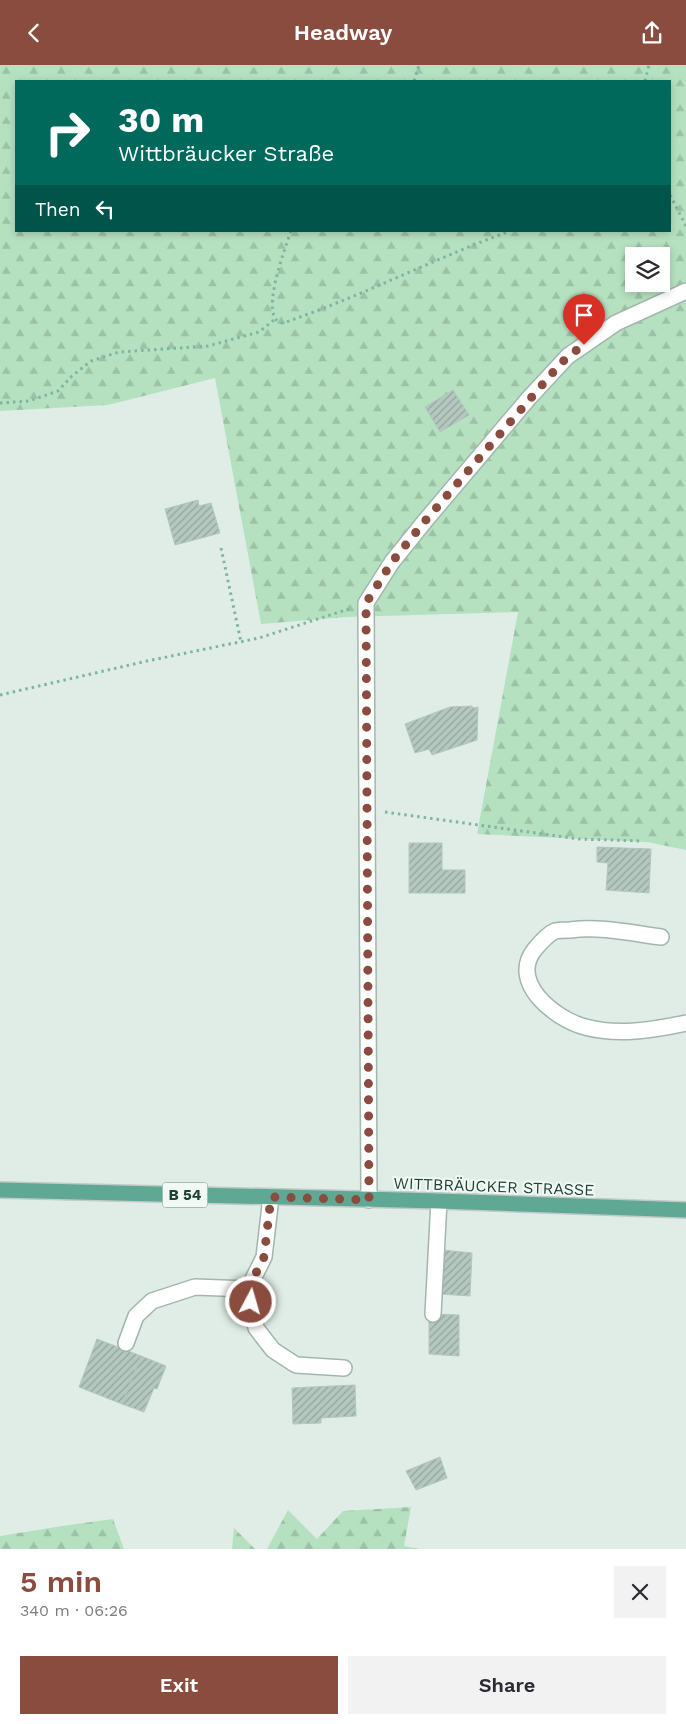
<!DOCTYPE html>
<meta charset="utf-8">
<style>
body{margin:0;font-family:"Work Sans",sans-serif;background:#f2f2f3;color:#2b2b33;height:100vh;display:flex;flex-direction:column;font-size:19px;white-space:nowrap}
*{box-sizing:border-box;margin:0}
p{font-size:16px;color:#7c7c81}
.icon{flex:none;width:28px;height:28px;fill:none;stroke:currentColor;stroke-width:2;stroke-linecap:round;stroke-linejoin:round}
.map{position:relative;height:1484px;overflow:hidden}
.sheet{display:flex;flex-direction:column;background:#fff;flex:1}
.sheet>*{flex:none}
.top-card{position:absolute;left:15px;top:15px;width:656px;height:152px;border-radius:0px;box-shadow:0 2px 8px #0003;background:#00695c;color:#fff;overflow:hidden}
.buttons{position:absolute;left:625px;top:182px;display:grid;gap:10px}
.buttons a{display:grid;place-items:center;width:45px;height:45px;border-radius:0px;background:#fff;box-shadow:0 2px 8px #0003;font-size:25px}
.pin{position:absolute;display:grid;place-items:center;width:42px;height:42px;color:#fff;margin:-51px -21px;border-radius:50% 50% 50% 0;rotate:-45deg;box-shadow:0 0 5px #0007}
.pin .icon{rotate:45deg}
.me{position:absolute;width:55px;margin:-28px;rotate:6deg;stroke-linejoin:round;filter:drop-shadow(0 0 4px #0008)}
.turn{display:flex;align-items:center;gap:18px;height:105px;padding:0 20px;font-size:22px}
.turn .icon{width:65px;height:65px;stroke-width:2.5}
.turn b{display:block;font-size:35px;line-height:42px}
.then{display:flex;align-items:center;height:48px;padding:0 20px;background:#0003;gap:10px;font-size:19px}
.round{display:grid;place-items:center;flex:none;width:52px;height:52px;border-radius:0px;background:#f2f2f3}
.headline{display:flex;align-items:center;justify-content:space-between;height:85px;padding:0 20px}
h1{font-size:30px;font-weight:600;line-height:38px;color:#8a4c3e}
.button{display:flex;gap:10px;margin-top:auto;padding:10px 20px}
.button a{flex:1;height:58px;border-radius:0px;background:#8a4c3e;color:#fff;font-size:20px;font-weight:600;line-height:58px;text-align:center}
.button a+a{background:#f2f2f3;color:#2b2b33}
header{display:flex;justify-content:space-between;align-items:center;height:65px;padding:0 20px;background:#8a4c3e;color:#fff;font-size:22px;font-weight:600}
.map>svg:first-child{display:block}
.forest{fill:url(#forest-firs);fill-rule:evenodd}
.building{fill:url(#building-hatch);stroke:#b2c7be}
.lines{fill:none;stroke-linecap:round;stroke-linejoin:round}
.minor-casing{stroke:#a2b6ae;stroke-width:18}
.major-casing{stroke:#c0cac7;stroke-width:18}
.path{stroke:#7db5a2;stroke-width:3;stroke-dasharray:2.5 4;stroke-linecap:butt}
.minor{stroke:#fff;stroke-width:15}
.major{stroke:#5fa894;stroke-width:15}
.route{stroke:#8a4c3e;stroke-width:9;stroke-dasharray:0 16.2}
.labels{text-anchor:middle;stroke-width:4;stroke-linejoin:round;paint-order:stroke}
.shield{fill:#f1f9f5;stroke:#5e786f;stroke-width:1}
.shield-label{font-size:15px;font-weight:bold;fill:#1f4036}
.street-label{font-size:16px;fill:#1f4036;stroke:#f1f9f5}
</style>
<header><svg class="icon" aria-label="back" viewBox="0 0 24 24"><path d="M15 5l-7 7 7 7"/></svg>Headway<svg class="icon" aria-label="share" viewBox="0 0 24 24"><path d="M12 15V3M7 8l5-5 5 5M5 13v7h14v-7"/></svg></header>
<div class="map">
<svg width="686" height="1484" viewBox="0 0 686 1484">
<defs>
<pattern id="forest-firs" width="22" height="20" patternUnits="userSpaceOnUse" patternTransform="scale(1.25)"><rect width="22" height="20" fill="#b6e1c1"/><path d="M5 1l3.5 6h-7zM16 11l3.5 6h-7z" fill="#9cc2a6"/></pattern>
<pattern id="building-hatch" width="6" height="6" patternUnits="userSpaceOnUse" patternTransform="scale(1.25)"><rect width="6" height="6" fill="#b5c8c0"/><path d="M-1 1l2-2M0 6l6-6M5 7l2-2" fill="none" stroke="#93a49d"/></pattern>
</defs>
<rect width="100%" height="100%" fill="#e0ede7"/>
<g class="forest">
<path d="M0 0H686V785L647 777 477 769 518 547 347 552 261 559 215 313 108 340 0 346ZM16 16H670V166H16ZM634 191H661V219H634Z"/>
<polygon points="411,1442 404,1481 419,1484 267,1484 288,1445 317,1474 343,1446"/>
<polygon points="113,1454 124,1484 0,1484 0,1471 62,1461"/>
<polygon points="234,1463 255,1484 232,1484"/>
</g>
<g class="building">
<polygon points="453,325 469,350 440,367 425,342"/>
<polygon points="198,435 199,441 211,438 220,468 175,480 165,444"/>
<polygon points="472,641 473,643 478,642 477,675 432,690 429,684 415,688 405,659 450,642"/>
<polygon points="409,778 442,778 442,805 465,805 465,828 409,828"/>
<polygon points="597,782 651,784 649,828 606,825 608,798 597,797"/>
<polygon points="442,1185 472,1188 470,1231 440,1229"/>
<polygon points="429,1249 459,1250 459,1291 429,1289"/>
<polygon points="97,1274 141,1291 122,1339 79,1322"/>
<polygon points="141,1291 166,1301 157,1324 154,1323 144,1347 122,1339"/>
<polygon points="355,1320 356,1351 321,1353 321,1358 293,1359 292,1323"/>
<polygon points="440,1392 447,1413 416,1425 406,1406"/>
</g>
<g class="lines">
<defs>
<g id="minor">
<path d="M661 872C631 868 600 861 570 865 566 865 560 865 555 866 548 869 540 878 535 884 508 917 555 954 585 962 618 971 653 965 686 958"/>
<polyline points="271,1132 264,1192 248,1224 256,1263 273,1285 296,1300 344,1303"/>
<polyline points="369,1135 366,538 392,497 425,456 529,333 568,291 616,258 686,226"/>
<polyline points="433,1249 439,1136"/>
<polyline points="126,1278 136,1251 152,1236 195,1222 248,1224"/>
</g>
<polyline id="major" points="0,1125 439,1136 686,1145"/>
</defs>
<use href="#minor" class="minor-casing"/>
<use href="#major" class="major-casing"/>
<g class="path">
<polyline points="414,16 419,0"/>
<polyline points="645,16 649,0"/>
<polyline points="670,130 686,161"/>
<path d="M291 166C286 181 257 256 283 258 360 232 433 194 510 166"/>
<polyline points="0,338 29,336 58,326 72,311 91,296 119,287 208,281 259,267 274,255"/>
<polyline points="221,483 241,577"/>
<polyline points="0,630 147,596 259,573 349,544"/>
<polyline points="385,747 579,774 643,776"/>
</g>
<use href="#minor" class="minor"/>
<use href="#major" class="major"/>
</g>
<g class="lines">
<polyline class="route" points="251,1237 248,1224 264,1192 271,1132 369,1135 366,538 392,497 425,456 555,305 568,291 584,280"/>
</g>
<g class="labels">
<rect class="shield" x="162.5" y="1117.5" width="45" height="25" rx="4"/>
<g class="shield-label">
<text x="185" y="1135">B 54</text>
</g>
<g class="street-label">
<text transform="translate(494 1121) rotate(2)" y="6">WITTBRÄUCKER STRASSE</text>
</g>
</g>
</svg>
<div class="buttons">
<a><svg class="icon" aria-label="layers" viewBox="0 0 24 24"><path d="M12 4l9 5-9 5-9-5zM3 14l9 5 9-5"/></svg></a>
</div>
<div class="pin" style="left:584px;top:280px;background:#d93025"><svg class="icon" aria-label="arrive" viewBox="0 0 24 24"><path d="M6 21V4h12l-3 4 3 4H6"/></svg></div>
<svg class="me" style="left:251px;top:1237px" viewBox="-20 -20 40 40"><circle r="17" fill="#8a4c3e" stroke="#fff" stroke-width="3"/><path d="M0-11L8 9 0 5-8 9z" fill="#fff"/></svg>
<div class="top-card">
<div class="turn"><svg class="icon" aria-label="right" viewBox="0 0 24 24"><path d="M7 20v-9h11M14 6l5 5-5 5"/></svg><div><b>30 m</b>Wittbräucker Straße</div></div>
<div class="then">Then<svg class="icon" aria-label="left" viewBox="0 0 24 24"><path d="M17 20v-9H6M10 6l-5 5 5 5"/></svg></div>
</div>
</div>
<section class="sheet">
<div class="headline"><div><h1>5 min</h1><p>340 m · 06:26</p></div><a class="round"><svg class="icon" aria-label="close" viewBox="0 0 24 24"><path d="M6 6l12 12M18 6L6 18"/></svg></a></div>
<div class="button"><a>Exit</a><a>Share</a></div>
</section>
